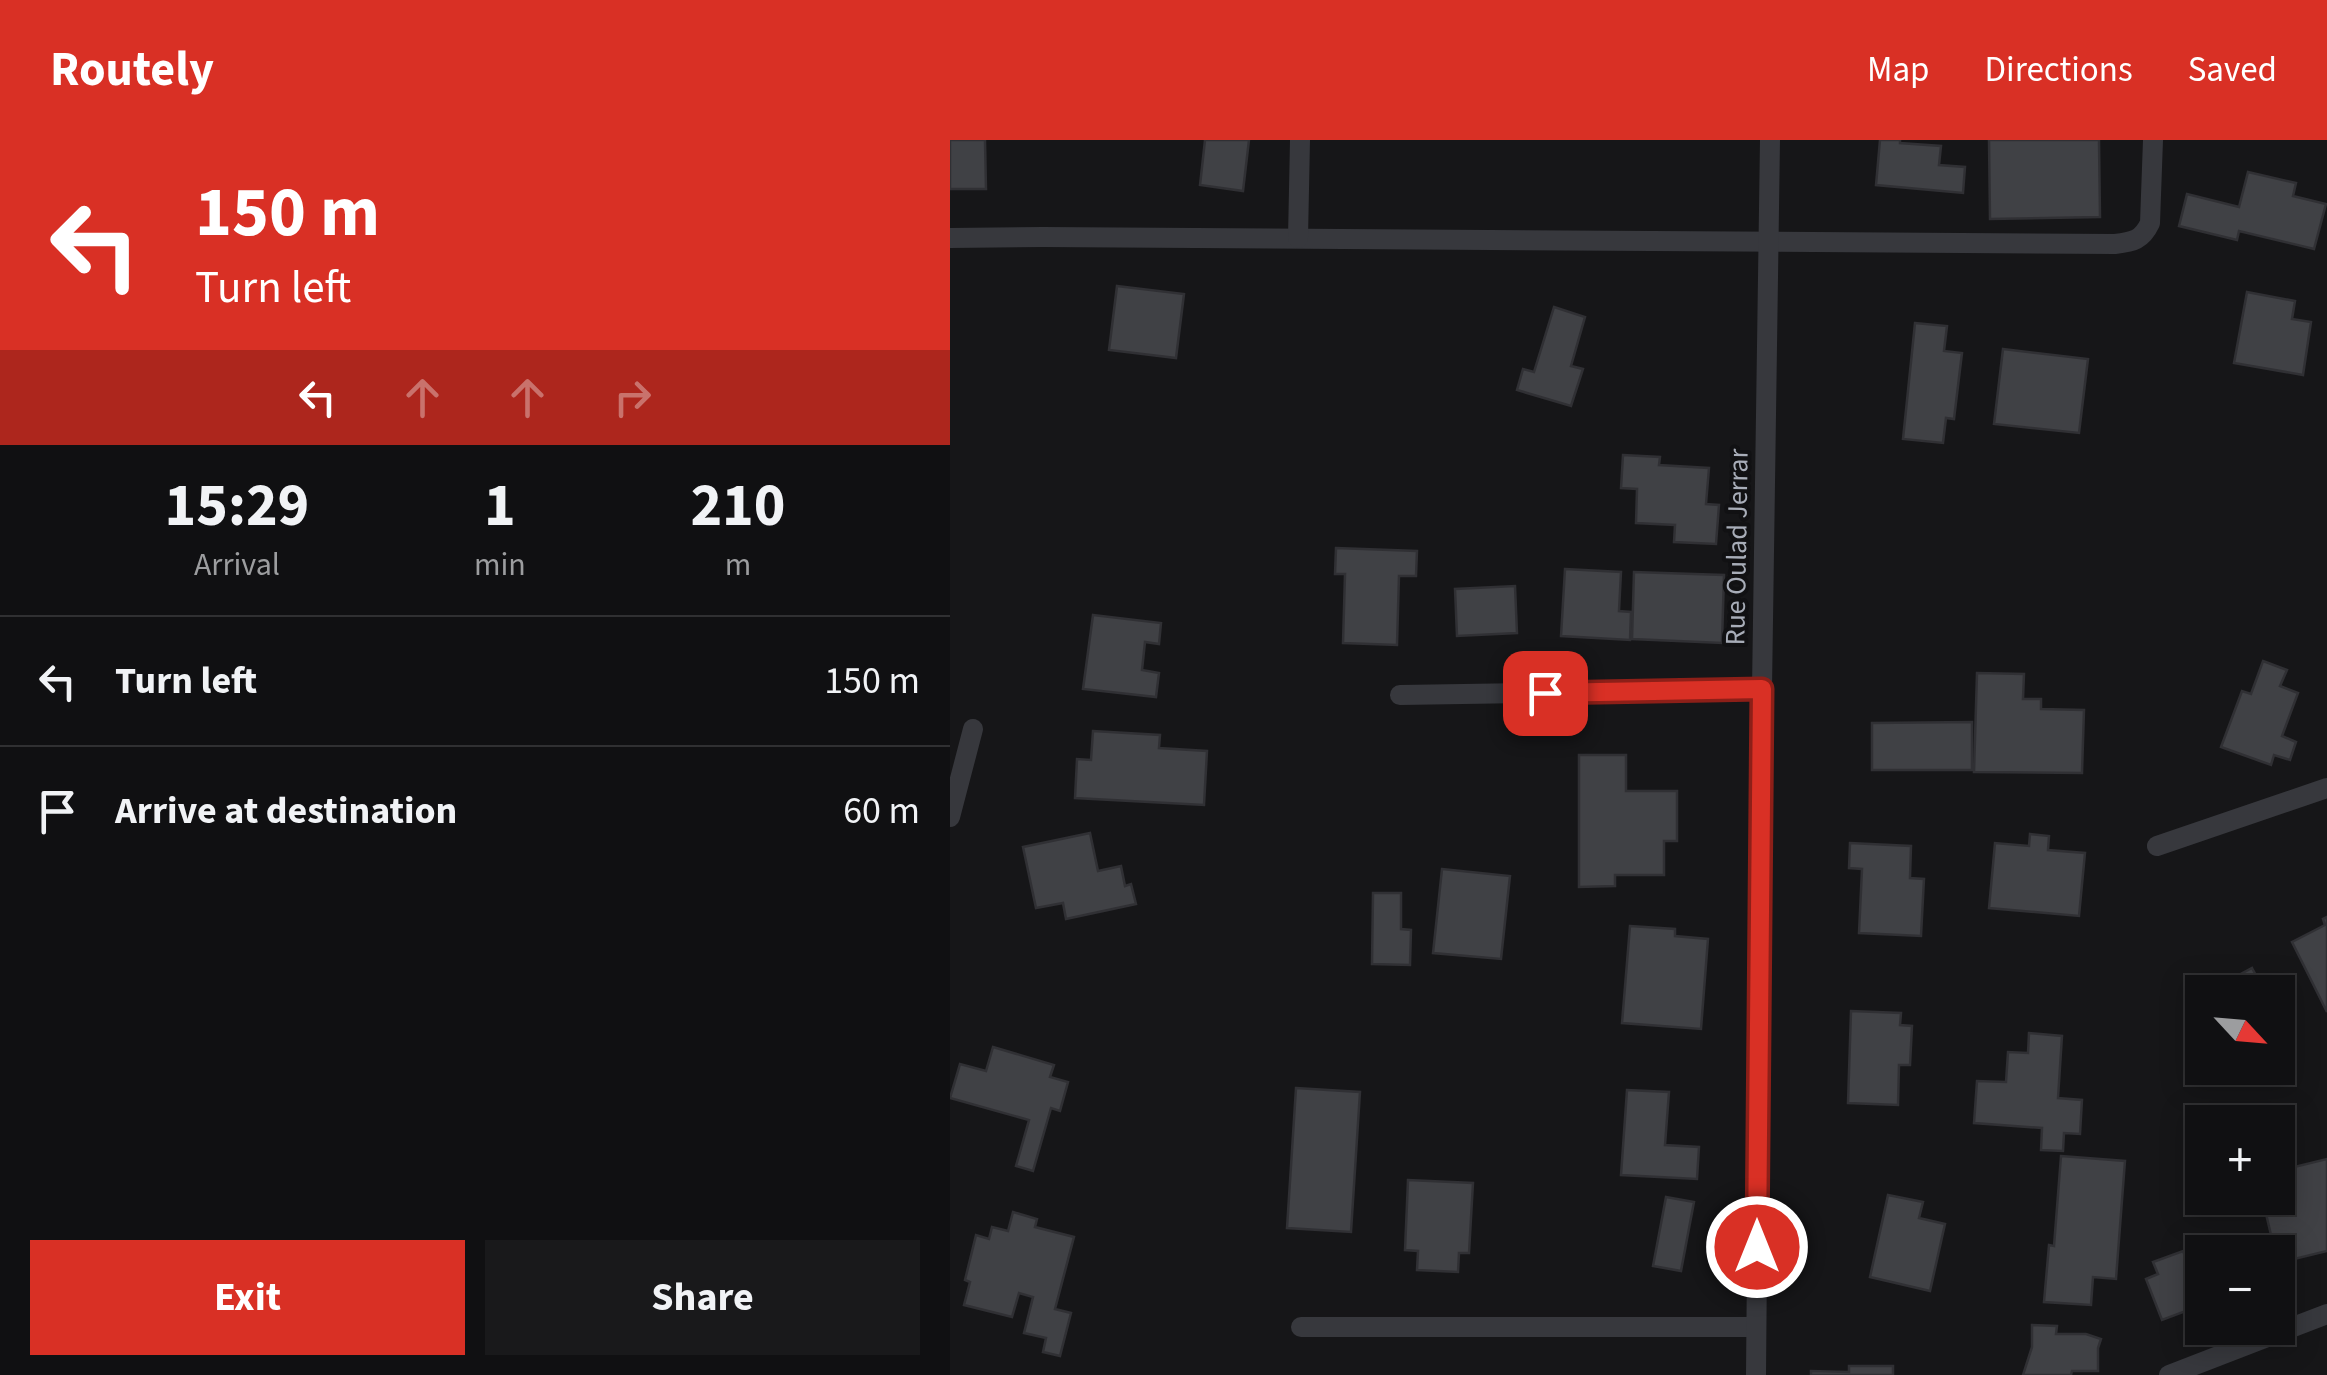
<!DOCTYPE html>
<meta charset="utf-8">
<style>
body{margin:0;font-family:"Source Sans 3",sans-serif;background:#19191b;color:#f1f3f6;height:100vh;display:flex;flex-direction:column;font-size:38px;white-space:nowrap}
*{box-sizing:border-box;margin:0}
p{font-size:32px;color:#9c9d9f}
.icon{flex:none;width:55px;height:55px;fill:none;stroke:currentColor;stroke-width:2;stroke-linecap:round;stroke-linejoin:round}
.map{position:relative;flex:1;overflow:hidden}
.drawer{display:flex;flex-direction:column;background:#101012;width:950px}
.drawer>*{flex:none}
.hud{background:#d93025;color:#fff;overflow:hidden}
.needle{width:65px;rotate:116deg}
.fabs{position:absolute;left:1235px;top:835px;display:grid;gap:20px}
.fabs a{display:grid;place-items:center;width:110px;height:110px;border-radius:0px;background:#101012;box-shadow:0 5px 25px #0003,0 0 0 2px #303032;font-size:50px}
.pin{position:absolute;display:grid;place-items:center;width:85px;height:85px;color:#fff;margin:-42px;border-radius:20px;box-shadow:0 5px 15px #0006}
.me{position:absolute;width:110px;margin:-55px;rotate:0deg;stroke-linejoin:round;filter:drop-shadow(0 0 8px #0008)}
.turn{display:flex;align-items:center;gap:35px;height:210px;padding:0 30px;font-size:45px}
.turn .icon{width:130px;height:130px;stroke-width:2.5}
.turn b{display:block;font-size:70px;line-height:85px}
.lanes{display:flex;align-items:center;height:95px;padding:0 30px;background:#0003;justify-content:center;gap:50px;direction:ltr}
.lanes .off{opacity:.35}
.eta{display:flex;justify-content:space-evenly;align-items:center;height:170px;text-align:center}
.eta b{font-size:60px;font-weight:700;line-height:70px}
.primary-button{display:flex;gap:20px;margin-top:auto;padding:20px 30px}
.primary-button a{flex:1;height:115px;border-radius:0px;background:#d93025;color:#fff;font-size:40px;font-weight:700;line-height:115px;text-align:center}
.primary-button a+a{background:#19191b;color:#f1f3f6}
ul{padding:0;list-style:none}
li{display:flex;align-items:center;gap:30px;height:130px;padding:0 30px;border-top:2px solid #303032}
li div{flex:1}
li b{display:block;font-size:38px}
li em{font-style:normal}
header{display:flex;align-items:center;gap:60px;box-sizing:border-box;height:140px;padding:0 50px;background:#d93025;color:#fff}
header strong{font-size:48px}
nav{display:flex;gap:55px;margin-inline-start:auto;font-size:35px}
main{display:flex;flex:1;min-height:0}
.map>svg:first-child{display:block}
.building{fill:#404145;stroke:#303034;stroke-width:2.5}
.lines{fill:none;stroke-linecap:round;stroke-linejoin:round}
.minor{stroke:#37383d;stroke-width:20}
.route-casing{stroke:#8d1f18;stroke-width:25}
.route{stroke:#d93025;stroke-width:18}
.labels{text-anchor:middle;stroke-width:8;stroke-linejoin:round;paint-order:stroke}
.street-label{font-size:28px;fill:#a8adb8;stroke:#111113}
</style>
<header>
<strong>Routely</strong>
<nav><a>Map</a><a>Directions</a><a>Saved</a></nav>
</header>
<main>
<section class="drawer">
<div class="hud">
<div class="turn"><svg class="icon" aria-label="left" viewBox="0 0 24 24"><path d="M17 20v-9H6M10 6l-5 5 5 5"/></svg><div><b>150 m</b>Turn left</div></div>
<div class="lanes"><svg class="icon" aria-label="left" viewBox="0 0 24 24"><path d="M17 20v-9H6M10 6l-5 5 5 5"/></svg><svg class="icon off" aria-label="ahead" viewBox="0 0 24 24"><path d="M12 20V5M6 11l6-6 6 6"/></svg><svg class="icon off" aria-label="ahead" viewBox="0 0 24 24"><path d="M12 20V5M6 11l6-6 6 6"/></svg><svg class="icon off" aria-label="right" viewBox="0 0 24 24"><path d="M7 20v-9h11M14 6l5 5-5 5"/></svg></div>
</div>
<div class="eta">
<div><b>15:29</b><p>Arrival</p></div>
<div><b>1</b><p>min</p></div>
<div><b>210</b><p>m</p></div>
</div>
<ul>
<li><svg class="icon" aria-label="left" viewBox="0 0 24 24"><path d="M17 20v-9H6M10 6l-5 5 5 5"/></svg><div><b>Turn left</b></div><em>150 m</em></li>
<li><svg class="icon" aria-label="arrive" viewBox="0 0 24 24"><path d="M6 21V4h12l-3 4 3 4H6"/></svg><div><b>Arrive at destination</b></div><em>60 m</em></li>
</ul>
<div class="primary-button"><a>Exit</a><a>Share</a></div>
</section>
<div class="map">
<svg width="1377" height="1235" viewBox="0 0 1377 1235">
<rect width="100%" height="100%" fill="#161618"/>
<g class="building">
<polygon points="0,0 35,0 36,49 0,49"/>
<polygon points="255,0 299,0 293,51 250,45"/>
<polygon points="930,0 950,0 950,3 991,6 989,25 1015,27 1013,53 926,45"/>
<polygon points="1039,0 1149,0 1150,77 1040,79"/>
<polygon points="1298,32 1346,43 1343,56 1376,64 1364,109 1289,91 1287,100 1229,86 1237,54 1289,67"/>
<polygon points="167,146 234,154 226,218 159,210"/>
<polygon points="1297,152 1345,161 1342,179 1361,182 1353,235 1284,223"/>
<polygon points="604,167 635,177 621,226 633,229 621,266 567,250 573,229 584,232"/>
<polygon points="965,183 997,186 994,211 1012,213 1004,279 996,278 993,303 953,299"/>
<polygon points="1053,209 1138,219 1129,293 1044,284"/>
<polygon points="673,315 710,317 709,325 759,328 756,364 769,365 766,404 724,402 725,385 686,383 687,349 671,348"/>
<polygon points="386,408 467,411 466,436 449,436 447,505 393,503 395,434 385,434"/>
<polygon points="615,429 671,432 669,471 681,472 680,500 611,496"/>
<polygon points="684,432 774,435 772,503 682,499"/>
<polygon points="565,446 567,493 507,496 505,449"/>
<polygon points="143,475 211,483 209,504 195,502 192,530 209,533 206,557 133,549"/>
<polygon points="1313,521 1337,530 1330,546 1348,553 1332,596 1346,602 1340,620 1324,615 1321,625 1271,607 1292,551 1301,554"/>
<polygon points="1027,533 1074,534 1073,559 1091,559 1091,569 1134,570 1132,633 1024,632"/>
<polygon points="1022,582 1022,630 922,630 922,583"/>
<polygon points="143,591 210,595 209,608 257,611 254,665 125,658 127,619 141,620"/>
<polygon points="629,615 676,615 676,651 727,651 727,701 714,701 714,735 665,735 665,746 629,747"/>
<polygon points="140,693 148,731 171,726 175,746 181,744 186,764 116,779 113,763 86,768 73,707"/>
<polygon points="1080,694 1099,696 1098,710 1135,713 1129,776 1039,768 1045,703 1079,706"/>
<polygon points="900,703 961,706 960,738 974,739 971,796 909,793 912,729 899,728"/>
<polygon points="492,729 560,736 551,819 483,813"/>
<polygon points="423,753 451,753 451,789 461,790 460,825 422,824"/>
<polygon points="1377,777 1377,872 1342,802 1375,785 1373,779"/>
<polygon points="680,786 725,789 725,796 758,799 751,889 672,883"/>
<polygon points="1302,828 1315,852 1262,852 1261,850"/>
<polygon points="901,871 951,873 950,885 962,886 960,925 949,925 948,965 898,963"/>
<polygon points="1079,893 1112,896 1108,958 1132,960 1130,994 1114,993 1113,1011 1091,1010 1092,988 1024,983 1027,941 1056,942 1058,912 1078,913"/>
<polygon points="43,907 104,925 100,937 118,942 110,971 101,968 83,1031 66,1026 79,980 0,958 10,924 36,931"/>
<polygon points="346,948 410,952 401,1092 337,1088"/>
<polygon points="677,950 719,952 715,1005 749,1007 747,1039 671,1035"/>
<polygon points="1111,1016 1175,1021 1166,1139 1143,1137 1141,1165 1094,1162 1099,1105 1104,1106"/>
<polygon points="1377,1019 1377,1111 1328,1123 1328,1112 1325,1112 1313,1061 1328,1058 1328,1031"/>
<polygon points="458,1040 523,1043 519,1113 509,1113 508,1132 467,1130 468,1111 455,1110"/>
<polygon points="938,1055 973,1062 969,1078 995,1084 980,1151 920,1137"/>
<polygon points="716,1057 744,1062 731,1131 703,1126"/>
<polygon points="63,1072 87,1079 85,1087 124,1097 105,1169 121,1173 110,1216 93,1212 96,1198 74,1193 83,1157 69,1153 62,1177 14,1165 20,1142 15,1140 26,1095 39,1099 42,1087 58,1091"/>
<polygon points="1233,1111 1238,1123 1252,1118 1252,1165 1212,1180 1196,1139 1208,1134 1203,1122"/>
<polygon points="1082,1185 1107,1186 1106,1194 1136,1194 1151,1199 1148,1208 1148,1231 1122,1231 1121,1235 1073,1235 1082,1207"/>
<polygon points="899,1226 943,1226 943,1235 861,1235 861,1231 899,1232"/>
</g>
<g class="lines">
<g class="minor">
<path d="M0 98 93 97 1165 104C1183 102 1192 100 1200 83L1203 0"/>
<polyline points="348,98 350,0"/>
<polyline points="450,555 812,549"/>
<polyline points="0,677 23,589"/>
<polyline points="1207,706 1377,648"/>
<polyline points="351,1187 806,1187"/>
<polyline points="806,1235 812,549 820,0"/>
<polyline points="1219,1235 1377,1174"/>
</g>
</g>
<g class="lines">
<defs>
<polyline id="route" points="595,553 812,549 807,1107"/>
</defs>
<use href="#route" class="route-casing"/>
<use href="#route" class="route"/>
</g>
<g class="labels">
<g class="street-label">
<text transform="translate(786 407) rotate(-89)" y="10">Rue Oulad Jerrar</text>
</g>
</g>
</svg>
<div class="fabs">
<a><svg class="needle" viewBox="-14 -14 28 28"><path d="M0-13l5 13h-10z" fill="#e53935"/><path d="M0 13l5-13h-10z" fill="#9c9d9f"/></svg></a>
<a>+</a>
<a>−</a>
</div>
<div class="pin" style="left:595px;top:553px;background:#d93025"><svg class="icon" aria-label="arrive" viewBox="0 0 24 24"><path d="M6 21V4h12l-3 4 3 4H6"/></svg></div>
<svg class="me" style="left:807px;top:1107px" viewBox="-20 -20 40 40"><circle r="17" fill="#d93025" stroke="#fff" stroke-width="3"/><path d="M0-11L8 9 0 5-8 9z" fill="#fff"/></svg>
</div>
</main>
